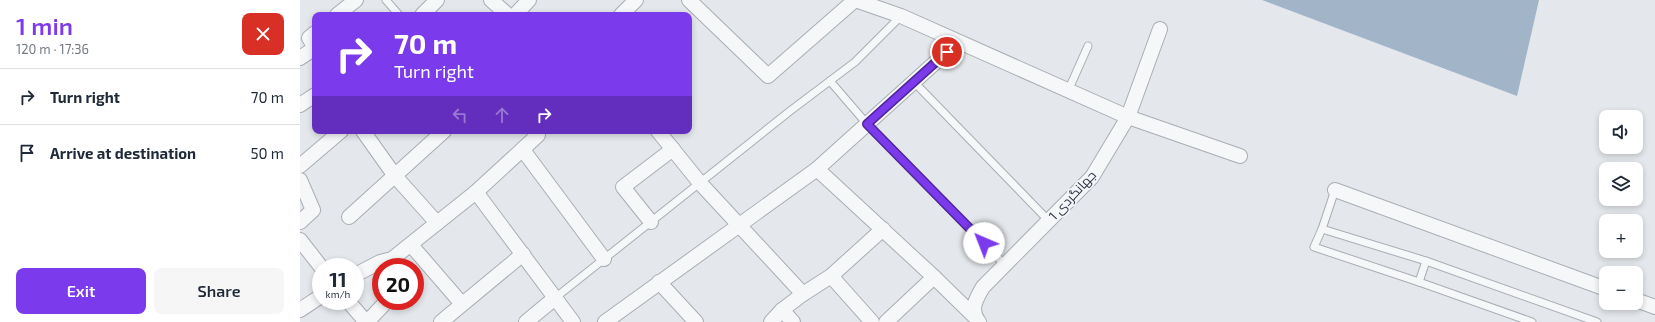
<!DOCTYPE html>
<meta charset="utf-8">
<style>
body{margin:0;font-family:"Exo 2",Cairo,sans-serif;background:#f6f6f7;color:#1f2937;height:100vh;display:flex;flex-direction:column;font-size:15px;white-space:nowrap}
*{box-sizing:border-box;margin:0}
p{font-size:13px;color:#747a83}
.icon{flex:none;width:22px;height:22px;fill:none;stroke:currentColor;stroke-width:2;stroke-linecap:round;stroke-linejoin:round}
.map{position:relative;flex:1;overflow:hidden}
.panel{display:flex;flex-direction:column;background:#fff;width:300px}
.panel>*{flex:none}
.top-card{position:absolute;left:12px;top:12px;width:380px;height:122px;border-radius:8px;box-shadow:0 2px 6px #0003;background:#7c3aed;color:#fff;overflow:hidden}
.buttons{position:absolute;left:1299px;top:110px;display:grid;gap:8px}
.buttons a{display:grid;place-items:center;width:44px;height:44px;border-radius:8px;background:#fff;box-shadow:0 2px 6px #0003;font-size:20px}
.speed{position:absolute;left:12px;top:258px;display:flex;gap:8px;font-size:20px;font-weight:700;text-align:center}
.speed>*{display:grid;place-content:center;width:52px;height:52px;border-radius:50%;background:#fff;box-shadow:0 2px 6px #0003;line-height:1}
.speed small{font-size:10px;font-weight:400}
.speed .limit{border:6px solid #d22;background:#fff;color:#111}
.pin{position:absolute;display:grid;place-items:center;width:34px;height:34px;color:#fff;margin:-17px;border:2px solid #fff;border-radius:50%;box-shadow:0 1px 4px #0007}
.me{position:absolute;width:44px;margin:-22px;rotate:316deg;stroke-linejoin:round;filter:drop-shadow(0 0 3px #0008)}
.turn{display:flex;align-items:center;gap:14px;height:84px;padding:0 16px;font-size:18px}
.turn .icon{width:52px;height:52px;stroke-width:2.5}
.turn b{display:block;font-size:28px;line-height:34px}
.lanes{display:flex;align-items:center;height:38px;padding:0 16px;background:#0003;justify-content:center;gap:20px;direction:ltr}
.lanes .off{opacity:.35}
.round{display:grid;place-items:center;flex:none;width:42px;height:42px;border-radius:8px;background:#f6f6f7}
.headline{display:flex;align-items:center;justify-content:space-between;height:68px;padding:0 16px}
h1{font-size:24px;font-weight:600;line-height:30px;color:#7c3aed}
.primary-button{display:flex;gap:8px;margin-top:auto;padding:8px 16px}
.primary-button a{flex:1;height:46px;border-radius:8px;background:#7c3aed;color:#fff;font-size:16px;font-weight:600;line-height:46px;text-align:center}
.primary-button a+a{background:#f6f6f7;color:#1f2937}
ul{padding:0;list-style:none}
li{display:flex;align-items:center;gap:12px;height:56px;padding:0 16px;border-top:1px solid #e0e1e3}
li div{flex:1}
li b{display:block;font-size:15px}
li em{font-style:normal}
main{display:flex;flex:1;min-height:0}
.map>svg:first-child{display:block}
.water{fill:#a1b4c8}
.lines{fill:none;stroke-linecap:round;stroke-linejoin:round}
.lane-casing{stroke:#a9aeb5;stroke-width:9}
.street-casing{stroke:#a9aeb5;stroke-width:16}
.lane{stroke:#f6f7f9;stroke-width:7}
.street{stroke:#f6f7f9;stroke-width:14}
.route-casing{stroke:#51269a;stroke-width:10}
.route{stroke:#7c3aed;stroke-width:7}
.labels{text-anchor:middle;stroke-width:3.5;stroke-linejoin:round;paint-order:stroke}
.street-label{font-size:13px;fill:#2c3442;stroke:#f3f5f8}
</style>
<main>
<section class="panel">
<div class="headline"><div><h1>1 min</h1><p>120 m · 17:36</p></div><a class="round" style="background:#d93025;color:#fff"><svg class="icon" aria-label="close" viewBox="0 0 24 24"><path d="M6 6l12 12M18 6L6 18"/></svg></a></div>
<ul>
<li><svg class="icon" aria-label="right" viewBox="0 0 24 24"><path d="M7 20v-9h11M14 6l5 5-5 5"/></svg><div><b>Turn right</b></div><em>70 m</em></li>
<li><svg class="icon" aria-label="arrive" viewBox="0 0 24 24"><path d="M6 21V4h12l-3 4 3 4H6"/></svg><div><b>Arrive at destination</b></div><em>50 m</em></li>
</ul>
<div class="primary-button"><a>Exit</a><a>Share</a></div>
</section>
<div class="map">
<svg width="1355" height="322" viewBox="0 0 1355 322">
<rect width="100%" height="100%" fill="#e4e7eb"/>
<polygon class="water" points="962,0 1239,0 1217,96"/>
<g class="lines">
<defs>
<g id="lane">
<polyline points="86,0 99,15"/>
<polyline points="530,81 567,124 705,265"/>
<polyline points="614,82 749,221"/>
<polyline points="768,91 788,46"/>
<polyline points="1022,229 1035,190"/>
<polyline points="1119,282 1126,261"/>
<polyline points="255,298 490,111 555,62 601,16"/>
<polyline points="1232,322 1119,282 1014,247 1022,229 1126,261 1297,322"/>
</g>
<g id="street">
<polyline points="191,0 208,15"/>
<polyline points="389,0 468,76 555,0 601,16 828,117 940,156"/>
<polyline points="37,15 56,0"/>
<polyline points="122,15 137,0"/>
<polyline points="215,15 229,0"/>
<polyline points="321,15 336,0"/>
<polyline points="15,33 9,38 15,48"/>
<polyline points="0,58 15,48"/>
<polyline points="0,105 15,95"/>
<polyline points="63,131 95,176 137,223"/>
<polyline points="234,131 238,135 176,192 273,322"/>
<polyline points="358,131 400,183 503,294 482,310 471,322"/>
<polyline points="223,150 304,259"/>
<polyline points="0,166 41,131"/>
<polyline points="517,169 634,277 675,317"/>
<polyline points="0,180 13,210 0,222"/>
<polyline points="1035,190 1306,289"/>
<polyline points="49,217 144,131"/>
<polyline points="351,222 323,187 373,149"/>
<polyline points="0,240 21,267"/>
<polyline points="111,245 162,304"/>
<polyline points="55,275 80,262 92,259 176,192"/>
<polyline points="531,276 572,322"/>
<polyline points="359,282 396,322"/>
<polyline points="503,294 531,276 583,229"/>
<polyline points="1336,300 1355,307"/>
<polyline points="48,301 66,322"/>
<polyline points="0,310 21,296"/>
<polyline points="482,310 493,322"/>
<polyline points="67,322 87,301"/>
<polyline points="141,322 223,254"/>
<polyline points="226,322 255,298"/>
<polyline points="305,322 517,169 658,42"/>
<polyline points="586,322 634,277"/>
<path d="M679 322C669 310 676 299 683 287L792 177 828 117 860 29"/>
</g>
</defs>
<use href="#lane" class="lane-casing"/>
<use href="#street" class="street-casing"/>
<use href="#lane" class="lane"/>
<use href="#street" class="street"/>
</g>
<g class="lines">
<defs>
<polyline id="route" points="647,52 567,124 684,243"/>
</defs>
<use href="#route" class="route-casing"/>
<use href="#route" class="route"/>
</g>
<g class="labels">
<g class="street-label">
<text transform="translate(772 195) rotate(-47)" y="5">جهانگردی 1</text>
</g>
</g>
</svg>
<div class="buttons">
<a><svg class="icon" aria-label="sound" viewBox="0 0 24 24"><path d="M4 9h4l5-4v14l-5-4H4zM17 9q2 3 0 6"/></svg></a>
<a><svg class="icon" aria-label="layers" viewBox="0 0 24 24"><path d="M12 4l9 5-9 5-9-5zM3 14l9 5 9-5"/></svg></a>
<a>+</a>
<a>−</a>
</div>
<div class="speed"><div>11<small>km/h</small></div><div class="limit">20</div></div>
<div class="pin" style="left:647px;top:52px;background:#d93025"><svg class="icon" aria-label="arrive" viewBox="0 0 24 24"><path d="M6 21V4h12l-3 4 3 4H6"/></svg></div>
<svg class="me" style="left:684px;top:243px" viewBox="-20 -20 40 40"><circle r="19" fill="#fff"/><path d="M0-13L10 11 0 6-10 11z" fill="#7c3aed"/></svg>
<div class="top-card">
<div class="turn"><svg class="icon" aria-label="right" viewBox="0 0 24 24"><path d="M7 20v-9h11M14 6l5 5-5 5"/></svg><div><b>70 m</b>Turn right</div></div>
<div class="lanes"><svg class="icon off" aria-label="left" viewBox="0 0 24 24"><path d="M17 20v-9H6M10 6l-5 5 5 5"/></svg><svg class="icon off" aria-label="ahead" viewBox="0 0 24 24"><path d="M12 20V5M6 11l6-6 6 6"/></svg><svg class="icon" aria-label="right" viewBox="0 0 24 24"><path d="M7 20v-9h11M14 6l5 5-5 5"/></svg></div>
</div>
</div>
</main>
